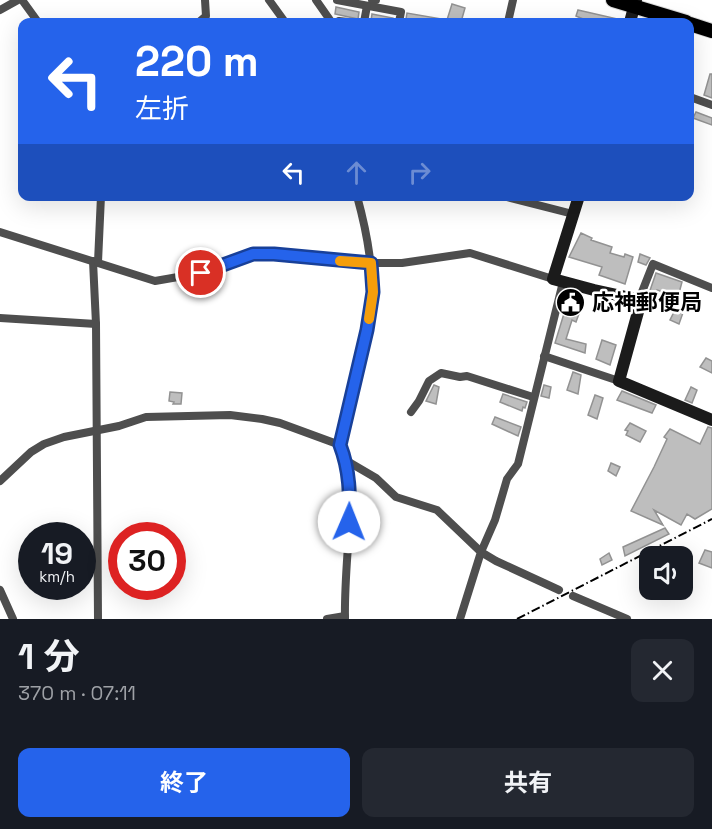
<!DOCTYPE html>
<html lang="ja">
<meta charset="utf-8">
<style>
body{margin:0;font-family:"Space Grotesk","Noto Sans JP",sans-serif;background:#242831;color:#f1f3f6;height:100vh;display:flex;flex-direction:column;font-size:22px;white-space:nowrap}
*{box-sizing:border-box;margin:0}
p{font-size:20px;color:#9ea1a6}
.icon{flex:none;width:33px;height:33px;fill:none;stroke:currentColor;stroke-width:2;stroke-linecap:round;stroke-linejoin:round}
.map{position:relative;height:619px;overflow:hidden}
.side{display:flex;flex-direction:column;background:#171b24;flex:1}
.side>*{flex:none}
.top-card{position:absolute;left:18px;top:18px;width:676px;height:183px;border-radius:12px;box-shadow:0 6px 24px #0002;background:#2563eb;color:#fff;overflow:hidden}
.controls{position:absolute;left:639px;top:546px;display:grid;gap:12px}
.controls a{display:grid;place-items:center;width:54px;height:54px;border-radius:12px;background:#171b24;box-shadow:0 6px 24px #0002;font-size:30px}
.speed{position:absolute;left:18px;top:522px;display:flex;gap:12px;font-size:30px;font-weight:700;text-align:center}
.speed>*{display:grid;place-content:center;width:78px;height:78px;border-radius:50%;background:#171b24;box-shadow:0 6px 24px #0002;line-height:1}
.speed small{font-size:15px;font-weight:400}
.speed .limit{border:9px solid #d22;background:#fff;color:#111}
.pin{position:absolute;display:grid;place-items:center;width:51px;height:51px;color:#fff;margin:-26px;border:3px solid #fff;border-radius:50%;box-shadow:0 2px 6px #0007}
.me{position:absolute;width:66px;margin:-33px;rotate:1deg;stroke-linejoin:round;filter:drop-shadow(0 0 4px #0008)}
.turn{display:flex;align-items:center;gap:21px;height:126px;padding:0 18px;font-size:27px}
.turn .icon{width:78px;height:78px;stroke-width:2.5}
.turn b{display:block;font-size:42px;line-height:51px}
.lanes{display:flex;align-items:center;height:57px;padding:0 18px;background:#0003;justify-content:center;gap:30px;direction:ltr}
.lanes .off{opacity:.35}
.round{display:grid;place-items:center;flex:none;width:63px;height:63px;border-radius:12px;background:#242831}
.overview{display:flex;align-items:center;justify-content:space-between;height:102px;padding:0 18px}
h1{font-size:36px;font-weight:700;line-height:45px}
.action{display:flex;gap:12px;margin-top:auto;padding:12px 18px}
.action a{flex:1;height:69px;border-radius:12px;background:#2563eb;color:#fff;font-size:24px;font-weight:700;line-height:69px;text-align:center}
.action a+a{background:#242831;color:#f1f3f6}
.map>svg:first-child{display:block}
.building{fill:#bebebe;stroke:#929292;stroke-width:1.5}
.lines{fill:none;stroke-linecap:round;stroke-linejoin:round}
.primary-casing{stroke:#dbdbdb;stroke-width:16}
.street{stroke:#4e4e4e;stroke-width:8}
.secondary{stroke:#1b1b1b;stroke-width:12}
.primary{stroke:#000;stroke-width:14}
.rail{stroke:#000;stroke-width:2;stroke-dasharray:9 3 1.5 3;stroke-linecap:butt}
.route-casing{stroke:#184099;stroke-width:15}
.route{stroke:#2563eb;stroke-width:10}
.slow{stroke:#f59e0b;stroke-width:10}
.labels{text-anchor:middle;stroke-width:5;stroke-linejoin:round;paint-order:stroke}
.poi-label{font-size:22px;font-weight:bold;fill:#000;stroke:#fff;text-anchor:start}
</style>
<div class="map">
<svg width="712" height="619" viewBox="0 0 712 619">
<rect width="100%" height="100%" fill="#fff"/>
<g class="building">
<polygon points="452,4 465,8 461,22 427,22 406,19 407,13 447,20"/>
<polygon points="336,7 359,12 358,19 335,14"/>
<polygon points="578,10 622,20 622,22 588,22 588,21 576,16"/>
<polygon points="372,14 393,18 393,22 371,21"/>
<polygon points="710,74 712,74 712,98 704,95"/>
<polygon points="696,112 712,118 712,125 693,118"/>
<polygon points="581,233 592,238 591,240 612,247 610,253 624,257 625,254 633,257 625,284 599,275 602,267 569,257"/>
<polygon points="640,254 650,258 646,265 638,262"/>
<polygon points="656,273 682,282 678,297 657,290 653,305 646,302"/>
<polygon points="567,295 584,300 576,322 572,320 566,339 586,344 585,353 555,343 566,307 564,306"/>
<polygon points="678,304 685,307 679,324 670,320"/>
<polygon points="602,340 616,345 610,365 596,359"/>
<polygon points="706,358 712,361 712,373 700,367"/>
<polygon points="573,372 581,375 578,394 567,390"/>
<polygon points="434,385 439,387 436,404 426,401"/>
<polygon points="544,385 551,387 549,398 541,396"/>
<polygon points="691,387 697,390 692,403 685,400"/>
<polygon points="622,391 656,405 652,413 617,400"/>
<polygon points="170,392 182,393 181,404 173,404 174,402 169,401"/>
<polygon points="503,394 527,402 525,408 523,407 522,411 500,402"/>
<polygon points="595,395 603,398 597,419 588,415"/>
<polygon points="495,417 521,427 518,436 492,424"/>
<polygon points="630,423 646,431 640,442 626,435 628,431 625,430"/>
<polygon points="708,427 712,428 712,509 695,519 687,514 681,525 654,510 663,525 631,511 654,467 667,439 664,437 670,429 700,444"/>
<polygon points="611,463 620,467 616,476 608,471"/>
<polygon points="665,528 669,534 625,556 623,547"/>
<polygon points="705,550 712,552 712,568 699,563"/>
<polygon points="609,553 612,560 602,565 600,559"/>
</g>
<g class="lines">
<defs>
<g id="primary">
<polyline points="613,0 686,22"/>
<polyline points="690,24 712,31"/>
</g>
</defs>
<use href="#primary" class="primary-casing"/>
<g class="street">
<polyline points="22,0 38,22"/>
<polyline points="269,0 285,22"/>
<polyline points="316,0 330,20 324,22"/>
<polyline points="337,0 401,12 399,22"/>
<polyline points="372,0 376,0"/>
<polyline points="0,10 18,0"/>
<polyline points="339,21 348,22"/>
<polyline points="199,22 206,16 205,0"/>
<polyline points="364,22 367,6"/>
<polyline points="508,22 513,0"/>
<polyline points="690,97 712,105"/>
<polyline points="503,196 573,214"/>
<polyline points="0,232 155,281 201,273 253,254 274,254 371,263 402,263 470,253 553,279"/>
<polyline points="93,261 96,324 98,619"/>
<polyline points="98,262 101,196"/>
<polyline points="638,302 653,264 712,288"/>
<polyline points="0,318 96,324"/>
<polyline points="544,356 619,381"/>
<polyline points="411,412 419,401 429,381 441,373 460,377 467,376 533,397"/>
<polyline points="347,461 376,478 396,497 437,510 481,552 460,619"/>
<polyline points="0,481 31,452 44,444 64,437 119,426 146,417 230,415 262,419 280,423 340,445"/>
<polyline points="0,590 13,619"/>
<polyline points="559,590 496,561 481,552 495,520 507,479 518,464 563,282"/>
<polyline points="573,596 627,619"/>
<polyline points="327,619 345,616"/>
<path d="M345 619C344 575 351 531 350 487 350 478 348 468 346 460 344 454 340 449 341 443 344 414 355 386 362 358 378 300 373 254 357 196"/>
</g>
<g class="secondary">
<polyline points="630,22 636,0"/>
<polyline points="579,196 553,279 594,290 631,298 638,302 638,312 619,381 712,420"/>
</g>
<use href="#primary" class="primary"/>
<polyline class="rail" points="517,619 712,519"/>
</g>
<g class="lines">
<defs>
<path id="route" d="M201 273 253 254H274L371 263 373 292 367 330 340 445C350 471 350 495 349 522"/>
</defs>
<use href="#route" class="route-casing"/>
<use href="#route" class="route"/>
<polyline class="slow" points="340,261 371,263 373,292 369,319"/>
</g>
<defs>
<symbol id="civic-disc" viewBox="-11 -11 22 22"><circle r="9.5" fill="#000" stroke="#fff"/><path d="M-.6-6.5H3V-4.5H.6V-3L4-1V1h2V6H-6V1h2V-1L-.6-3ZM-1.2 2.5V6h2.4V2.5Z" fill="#fff"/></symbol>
</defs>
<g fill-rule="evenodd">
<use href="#civic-disc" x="554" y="286" width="33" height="33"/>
</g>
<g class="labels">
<g class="poi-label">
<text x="592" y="310">応神郵便局</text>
</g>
</g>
</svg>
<div class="controls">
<a><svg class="icon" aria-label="sound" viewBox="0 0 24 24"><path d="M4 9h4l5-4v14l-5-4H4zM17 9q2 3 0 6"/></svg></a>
</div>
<div class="speed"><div>19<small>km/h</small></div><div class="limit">30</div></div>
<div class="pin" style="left:201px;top:273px;background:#d93025"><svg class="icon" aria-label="arrive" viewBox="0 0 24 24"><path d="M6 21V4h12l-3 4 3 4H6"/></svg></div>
<svg class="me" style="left:349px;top:522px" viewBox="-20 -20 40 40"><circle r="19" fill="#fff"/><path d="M0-13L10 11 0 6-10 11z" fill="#2563eb"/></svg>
<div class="top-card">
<div class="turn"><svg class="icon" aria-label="left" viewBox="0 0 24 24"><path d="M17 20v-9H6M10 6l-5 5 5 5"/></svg><div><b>220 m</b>左折</div></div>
<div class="lanes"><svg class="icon" aria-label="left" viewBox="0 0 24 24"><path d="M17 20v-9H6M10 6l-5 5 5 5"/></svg><svg class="icon off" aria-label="ahead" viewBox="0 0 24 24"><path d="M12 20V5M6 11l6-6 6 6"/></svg><svg class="icon off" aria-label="right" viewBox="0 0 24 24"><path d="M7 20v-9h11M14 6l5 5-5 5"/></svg></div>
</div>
</div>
<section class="side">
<div class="overview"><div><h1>1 分</h1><p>370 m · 07:11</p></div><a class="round"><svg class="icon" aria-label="close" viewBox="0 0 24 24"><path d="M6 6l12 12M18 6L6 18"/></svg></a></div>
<div class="action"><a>終了</a><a>共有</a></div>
</section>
